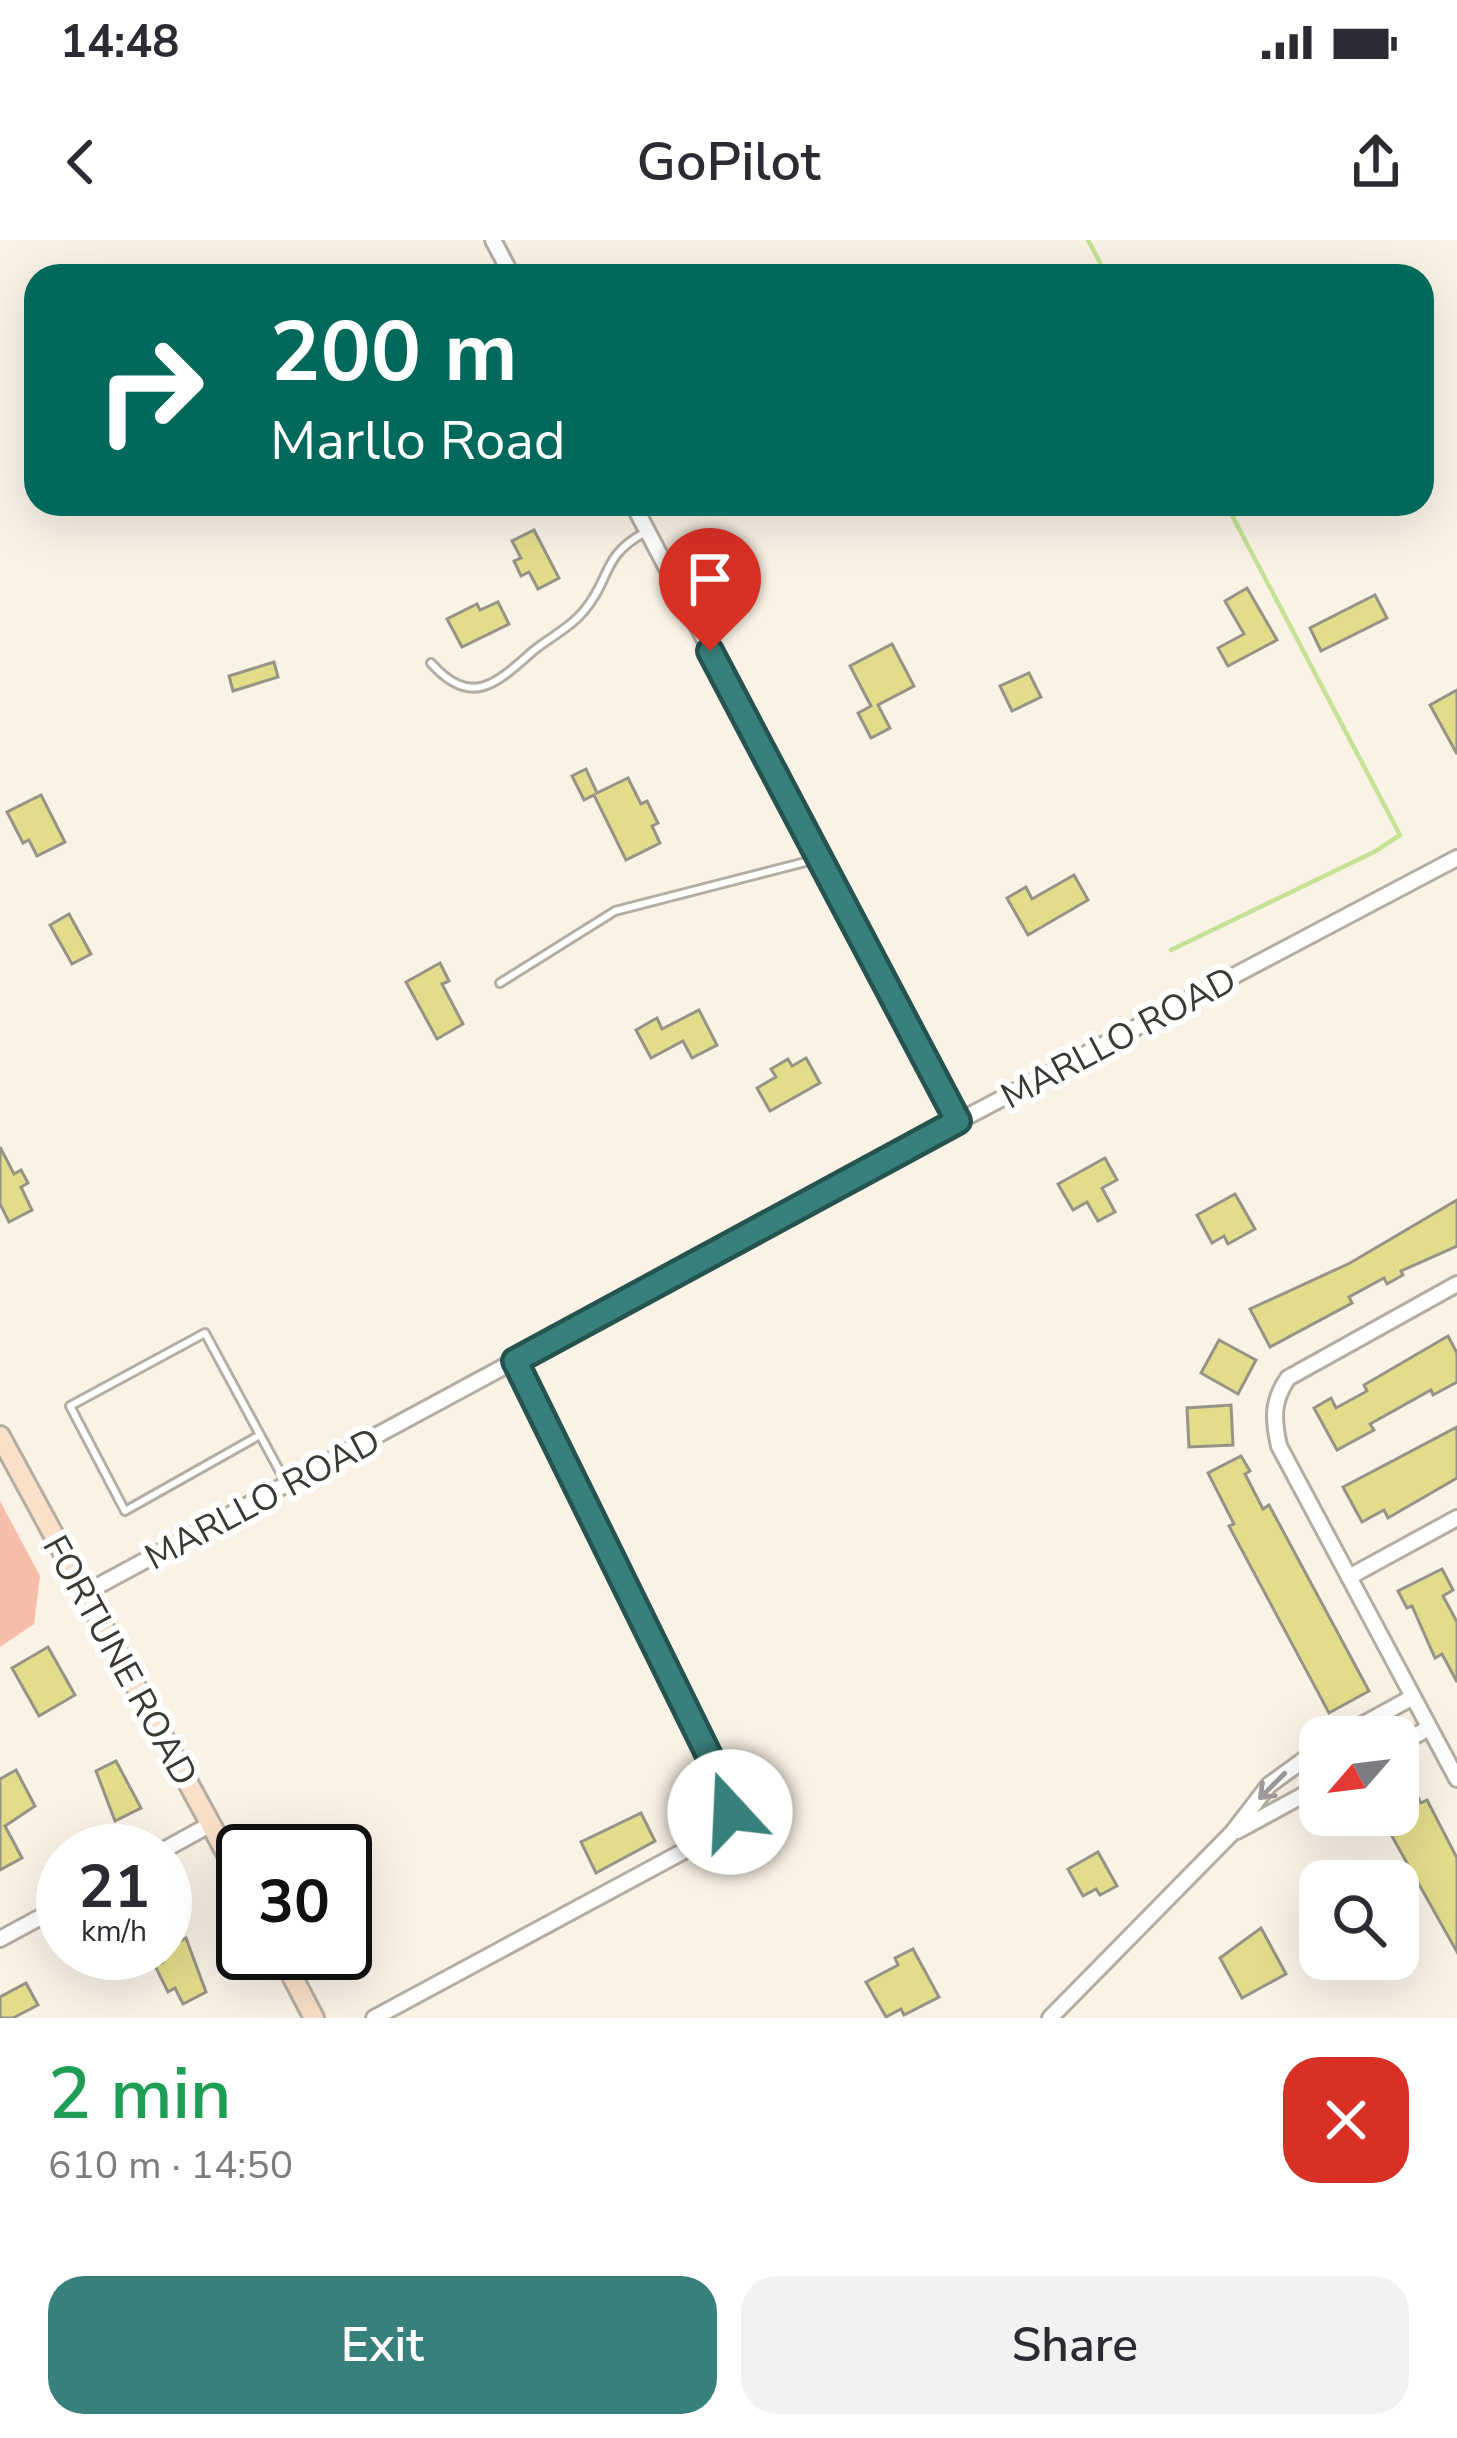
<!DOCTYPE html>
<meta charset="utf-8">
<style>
body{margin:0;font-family:"Nunito Sans",sans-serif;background:#f2f2f3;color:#2b2b33;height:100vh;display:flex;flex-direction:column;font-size:45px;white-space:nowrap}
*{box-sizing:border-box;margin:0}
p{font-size:39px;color:#7c7c81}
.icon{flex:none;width:66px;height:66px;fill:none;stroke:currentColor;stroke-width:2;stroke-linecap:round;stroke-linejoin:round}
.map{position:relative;height:1778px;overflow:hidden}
.sheet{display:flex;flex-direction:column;background:#fff;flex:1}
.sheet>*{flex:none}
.top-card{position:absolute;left:24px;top:24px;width:1410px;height:252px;border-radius:36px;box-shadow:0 12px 48px #0002;background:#00695c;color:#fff;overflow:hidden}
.needle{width:78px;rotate:242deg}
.tools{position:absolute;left:1299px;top:1476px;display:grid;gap:24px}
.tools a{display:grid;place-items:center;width:120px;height:120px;border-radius:24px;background:#fff;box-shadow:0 12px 48px #0002;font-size:60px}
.speed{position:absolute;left:36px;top:1584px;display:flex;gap:24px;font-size:60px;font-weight:700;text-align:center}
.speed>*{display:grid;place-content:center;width:156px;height:156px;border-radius:50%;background:#fff;box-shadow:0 12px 48px #0002;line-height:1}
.speed small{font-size:30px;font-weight:400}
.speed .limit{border:6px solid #111;border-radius:18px;background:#fff;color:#111}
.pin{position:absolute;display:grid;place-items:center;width:102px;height:102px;color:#fff;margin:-123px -51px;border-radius:50% 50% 50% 0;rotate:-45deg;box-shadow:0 0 12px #0007}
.pin .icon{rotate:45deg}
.me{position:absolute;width:132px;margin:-66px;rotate:340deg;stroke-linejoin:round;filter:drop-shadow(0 0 9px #0008)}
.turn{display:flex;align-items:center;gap:42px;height:252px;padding:0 48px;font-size:54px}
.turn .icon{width:156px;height:156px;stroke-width:2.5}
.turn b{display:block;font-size:84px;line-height:102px}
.round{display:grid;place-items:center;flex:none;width:126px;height:126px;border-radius:36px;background:#f2f2f3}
.head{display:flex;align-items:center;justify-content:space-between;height:204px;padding:0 48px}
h1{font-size:72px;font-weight:600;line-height:90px;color:#1e9e55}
.cta{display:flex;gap:24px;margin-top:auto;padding:24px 48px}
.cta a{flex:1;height:138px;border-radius:36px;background:#38807b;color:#fff;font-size:48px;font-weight:600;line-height:138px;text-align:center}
.cta a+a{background:#f2f2f3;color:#2b2b33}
.status{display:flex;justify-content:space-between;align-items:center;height:84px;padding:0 60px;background:#fff;direction:ltr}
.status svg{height:33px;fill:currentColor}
header{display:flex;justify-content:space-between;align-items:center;height:156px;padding:0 48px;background:#fff;font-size:54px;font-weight:600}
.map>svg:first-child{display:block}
.green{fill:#f6bda9}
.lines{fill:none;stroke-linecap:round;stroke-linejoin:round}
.stream{stroke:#c5e296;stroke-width:4.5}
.building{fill:#e3dc8a;stroke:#959487;stroke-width:3}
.lane-casing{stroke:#b4ada1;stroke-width:12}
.street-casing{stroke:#b4ada1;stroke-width:20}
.secondary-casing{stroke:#b4ada1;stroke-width:24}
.lane{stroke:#fff;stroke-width:6}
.street{stroke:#fff;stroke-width:14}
.secondary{stroke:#fae0c8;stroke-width:18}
.oneway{stroke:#9e9c9a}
.route-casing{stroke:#245350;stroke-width:30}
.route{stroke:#38807b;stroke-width:21}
.labels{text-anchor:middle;stroke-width:12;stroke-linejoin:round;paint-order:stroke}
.street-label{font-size:36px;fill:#3c3934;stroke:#fff}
</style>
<div class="status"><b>14:48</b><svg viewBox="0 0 49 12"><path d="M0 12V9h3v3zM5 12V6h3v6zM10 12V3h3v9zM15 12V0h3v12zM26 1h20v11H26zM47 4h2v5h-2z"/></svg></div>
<header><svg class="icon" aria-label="back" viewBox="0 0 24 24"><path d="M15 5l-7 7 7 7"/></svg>GoPilot<svg class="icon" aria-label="share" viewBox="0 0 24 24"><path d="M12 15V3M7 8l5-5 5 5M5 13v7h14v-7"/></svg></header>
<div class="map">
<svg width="1457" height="1778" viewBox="0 0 1457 1778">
<rect width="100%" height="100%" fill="#f9f2e5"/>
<polygon class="green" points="0,1261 40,1336 34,1384 0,1407"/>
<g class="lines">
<g class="stream">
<polyline points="1088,0 1107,36"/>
<polyline points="1171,710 1374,612 1400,595 1226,264"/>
</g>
</g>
<g class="building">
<polygon points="534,290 559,338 538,349 529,332 521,336 514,321 521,318 512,301"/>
<polygon points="1247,348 1277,400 1228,426 1218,408 1244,394 1225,361"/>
<polygon points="1375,355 1387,378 1321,411 1310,388"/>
<polygon points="498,362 509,384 462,407 447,379 477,364 480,370"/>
<polygon points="892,404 914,446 878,465 890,488 871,498 858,473 871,466 850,426"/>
<polygon points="274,422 278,437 233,451 229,436"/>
<polygon points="1029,433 1041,457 1012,471 1000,446"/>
<polygon points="1457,450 1457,514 1430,465"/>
<polygon points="586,529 597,553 628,538 641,564 647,561 658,583 652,586 660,603 626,620 594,555 584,560 572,536"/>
<polygon points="41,555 65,602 37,616 29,600 23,603 7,572"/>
<polygon points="1074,635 1088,660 1028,695 1007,658 1026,647 1032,659"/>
<polygon points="69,674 91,714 72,724 50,685"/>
<polygon points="440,723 449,741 442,744 463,784 437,799 406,742"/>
<polygon points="699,770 717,805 692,818 683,801 651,818 636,790 657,778 662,789"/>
<polygon points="806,818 820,843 770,871 757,848 776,837 771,829 788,819 792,826"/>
<polygon points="0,907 14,934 21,930 28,943 21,947 32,970 9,982 0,964"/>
<polygon points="1105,918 1117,940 1102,948 1115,972 1098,981 1087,962 1073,970 1058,944"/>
<polygon points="1235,954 1255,989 1228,1004 1224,996 1212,1003 1197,975"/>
<polygon points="1457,960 1457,1006 1401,1031 1403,1035 1387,1044 1384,1038 1349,1057 1352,1063 1270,1107 1250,1069 1350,1023"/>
<polygon points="1448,1096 1457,1113 1457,1142 1433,1155 1431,1150 1370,1184 1374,1190 1337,1210 1314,1168 1331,1158 1336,1168 1367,1151 1364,1145"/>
<polygon points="1219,1100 1256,1120 1238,1154 1201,1133"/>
<polygon points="1231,1165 1233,1205 1189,1207 1187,1168"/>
<polygon points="1457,1187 1457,1238 1388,1278 1384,1270 1362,1282 1343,1247"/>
<polygon points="1241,1216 1250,1231 1245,1234 1263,1269 1269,1265 1369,1451 1329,1473 1229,1286 1234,1284 1208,1233"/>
<polygon points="1442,1329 1453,1350 1443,1356 1457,1382 1457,1442 1442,1414 1435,1418 1412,1366 1407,1368 1398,1351"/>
<polygon points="48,1407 75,1455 39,1476 12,1428"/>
<polygon points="116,1521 141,1568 115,1581 96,1531"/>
<polygon points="16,1530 35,1566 5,1586 22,1618 0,1630 0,1539"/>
<polygon points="1408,1538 1421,1563 1427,1560 1457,1618 1457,1712 1380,1575 1398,1575 1398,1543"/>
<polygon points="641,1573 655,1601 596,1633 581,1602"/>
<polygon points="1098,1612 1117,1646 1100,1655 1096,1649 1083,1656 1068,1629"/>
<polygon points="1261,1688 1286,1734 1242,1758 1220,1718"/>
<polygon points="186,1698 206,1752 183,1764 175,1748 168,1752 155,1726 163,1722 158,1713"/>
<polygon points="913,1709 939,1757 904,1775 901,1769 886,1777 866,1742 898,1725 895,1718"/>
<polygon points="26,1743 38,1765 13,1778 0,1778 0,1757"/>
</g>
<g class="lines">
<defs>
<g id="lane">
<path d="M431 423C471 468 496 444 532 412 548 398 569 389 583 372 611 340 601 316 644 293"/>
<polyline points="500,743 615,671 817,619"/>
<polyline points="260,1195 125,1271 70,1166 205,1093 285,1241"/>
</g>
<g id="street">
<polyline points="493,0 512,36"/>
<polyline points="633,264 959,881"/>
<path d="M1457 1044 1288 1138C1272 1161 1273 1179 1279 1206L1457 1539"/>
<polyline points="1349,1337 1457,1278"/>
<polyline points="83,1354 959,881 1457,618"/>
<polyline points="1340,1497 1413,1457"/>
<polyline points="1398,1505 1429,1488"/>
<polyline points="1237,1591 1320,1546"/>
<polyline points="162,1611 211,1584"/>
<polyline points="0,1699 63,1665"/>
<polyline points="374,1778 710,1597 729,1572 723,1544 515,1121"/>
<polyline points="1050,1778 1232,1593 1269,1545 1320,1508"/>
</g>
<g id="secondary">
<polyline points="0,1196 243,1644"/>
<polyline points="280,1713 314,1778"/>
</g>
</defs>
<use href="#lane" class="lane-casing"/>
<use href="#street" class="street-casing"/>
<use href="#secondary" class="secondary-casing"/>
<use href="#lane" class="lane"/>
<use href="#street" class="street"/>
<use href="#secondary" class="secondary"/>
</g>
<defs><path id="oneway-shaft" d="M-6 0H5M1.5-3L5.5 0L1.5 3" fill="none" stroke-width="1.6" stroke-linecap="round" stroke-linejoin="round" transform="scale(3)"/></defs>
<use class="oneway" href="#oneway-shaft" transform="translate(1272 1546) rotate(135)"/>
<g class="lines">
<defs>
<polyline id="route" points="710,411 958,881 515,1121 723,1544 730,1572"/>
</defs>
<use href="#route" class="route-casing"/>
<use href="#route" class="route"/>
</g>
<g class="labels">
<g class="street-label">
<text transform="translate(1118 797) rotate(-28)" y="13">MARLLO ROAD</text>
<text transform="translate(262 1258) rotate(-28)" y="13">MARLLO ROAD</text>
<text transform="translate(121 1420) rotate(61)" y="13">FORTUNE ROAD</text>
</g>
</g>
</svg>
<div class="tools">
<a><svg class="needle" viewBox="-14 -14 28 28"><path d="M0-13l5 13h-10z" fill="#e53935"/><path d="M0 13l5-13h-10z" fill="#7c7c81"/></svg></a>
<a><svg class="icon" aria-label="search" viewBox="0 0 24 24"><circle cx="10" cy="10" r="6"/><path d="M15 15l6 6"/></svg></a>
</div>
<div class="speed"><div>21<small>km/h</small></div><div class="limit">30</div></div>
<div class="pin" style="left:710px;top:411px;background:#d93025"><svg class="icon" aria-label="arrive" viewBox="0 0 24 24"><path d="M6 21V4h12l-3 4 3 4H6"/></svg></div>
<svg class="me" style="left:730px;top:1572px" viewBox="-20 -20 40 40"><circle r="19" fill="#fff"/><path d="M0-13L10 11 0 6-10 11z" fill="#38807b"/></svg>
<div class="top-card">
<div class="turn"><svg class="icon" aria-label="right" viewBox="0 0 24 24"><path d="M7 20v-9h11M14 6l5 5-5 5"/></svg><div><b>200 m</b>Marllo Road</div></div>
</div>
</div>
<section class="sheet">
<div class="head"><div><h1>2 min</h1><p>610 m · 14:50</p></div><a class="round" style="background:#d93025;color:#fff"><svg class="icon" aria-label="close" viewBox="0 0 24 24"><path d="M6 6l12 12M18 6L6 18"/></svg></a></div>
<div class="cta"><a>Exit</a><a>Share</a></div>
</section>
